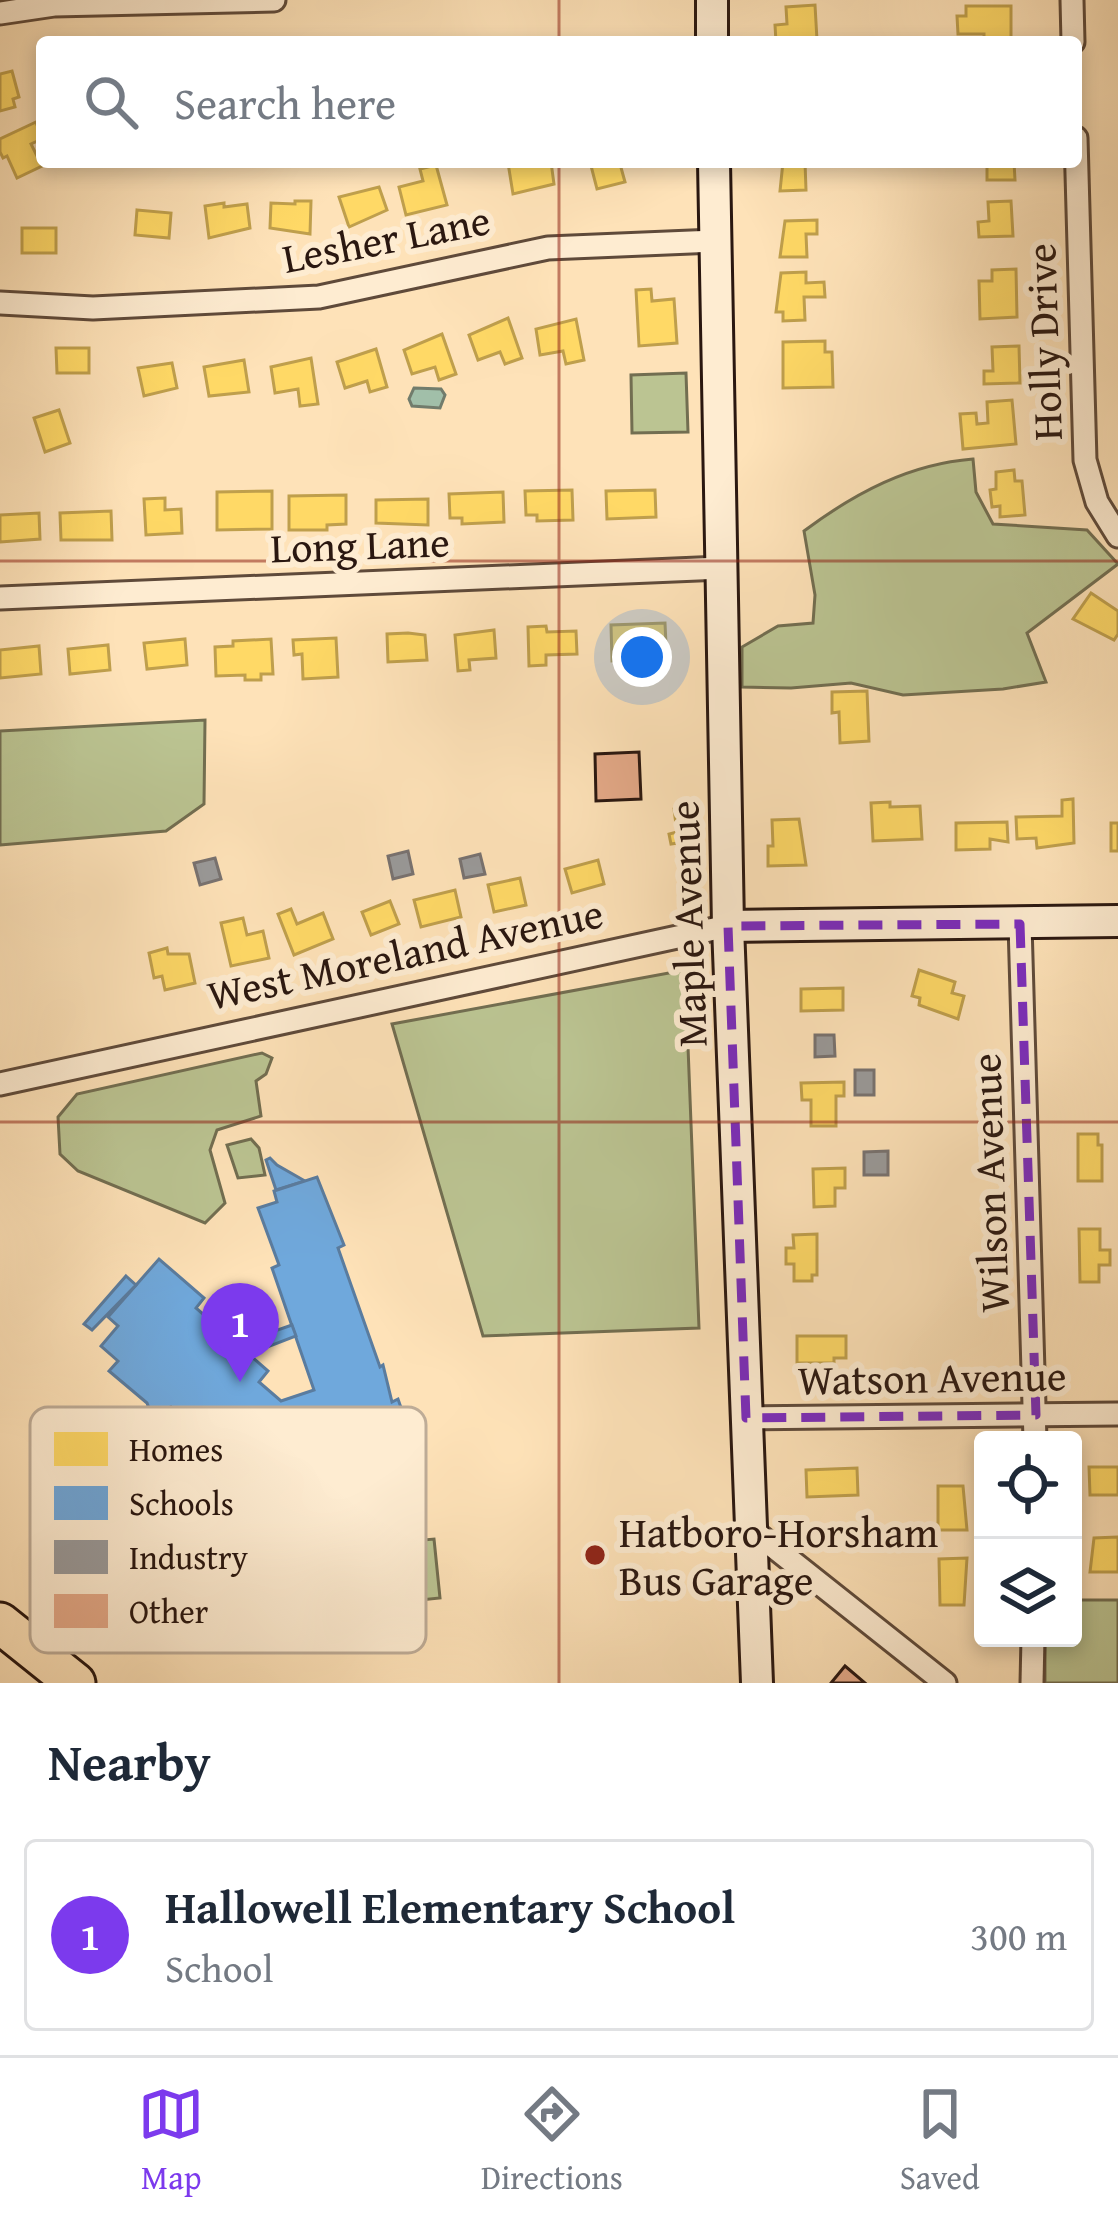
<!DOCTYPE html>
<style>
:root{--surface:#fff;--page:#f6f6f7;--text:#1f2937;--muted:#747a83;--line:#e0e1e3;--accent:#7c3aed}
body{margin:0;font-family:"Gentium Book Plus",serif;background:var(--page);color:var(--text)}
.controls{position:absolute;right:36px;bottom:36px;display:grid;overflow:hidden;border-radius:12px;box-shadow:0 6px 18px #0003}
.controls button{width:108px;height:108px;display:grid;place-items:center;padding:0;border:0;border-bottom:3px solid var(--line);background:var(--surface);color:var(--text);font:60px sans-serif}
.you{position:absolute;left:642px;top:657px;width:42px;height:42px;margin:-30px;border:9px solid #fff;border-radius:50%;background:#1a73e8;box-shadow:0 0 0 18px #1a73e833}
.badge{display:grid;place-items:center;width:78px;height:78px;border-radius:50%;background:var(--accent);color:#fff;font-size:39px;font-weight:700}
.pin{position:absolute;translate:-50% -99px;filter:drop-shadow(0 3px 6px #0008)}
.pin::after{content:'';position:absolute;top:63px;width:42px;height:36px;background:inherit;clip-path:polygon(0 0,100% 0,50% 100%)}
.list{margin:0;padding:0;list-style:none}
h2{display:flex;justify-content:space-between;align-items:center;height:156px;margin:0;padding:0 48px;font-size:51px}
h2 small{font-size:39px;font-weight:400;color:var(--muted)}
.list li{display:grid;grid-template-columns:78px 1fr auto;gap:36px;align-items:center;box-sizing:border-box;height:192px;margin:0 24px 24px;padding:0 24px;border:3px solid var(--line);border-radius:12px}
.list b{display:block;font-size:45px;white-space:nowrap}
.list p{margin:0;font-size:39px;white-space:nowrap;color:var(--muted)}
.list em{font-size:39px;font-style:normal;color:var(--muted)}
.icon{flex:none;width:66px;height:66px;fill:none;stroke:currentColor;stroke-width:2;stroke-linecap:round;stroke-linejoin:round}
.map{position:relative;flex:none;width:1118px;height:1683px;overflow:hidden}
.search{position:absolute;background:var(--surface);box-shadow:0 6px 18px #0003;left:36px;right:36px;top:36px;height:132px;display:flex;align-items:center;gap:30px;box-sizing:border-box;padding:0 42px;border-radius:12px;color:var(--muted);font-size:45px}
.sheet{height:372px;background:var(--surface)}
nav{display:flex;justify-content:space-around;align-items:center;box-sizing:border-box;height:168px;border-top:3px solid var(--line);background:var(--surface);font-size:33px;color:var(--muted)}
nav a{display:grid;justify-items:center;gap:6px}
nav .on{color:var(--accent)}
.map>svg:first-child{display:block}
</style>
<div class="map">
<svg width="1118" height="1683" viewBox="0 0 1118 1683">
<rect width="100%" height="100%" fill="#fee2b8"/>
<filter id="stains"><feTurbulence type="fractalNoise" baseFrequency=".00167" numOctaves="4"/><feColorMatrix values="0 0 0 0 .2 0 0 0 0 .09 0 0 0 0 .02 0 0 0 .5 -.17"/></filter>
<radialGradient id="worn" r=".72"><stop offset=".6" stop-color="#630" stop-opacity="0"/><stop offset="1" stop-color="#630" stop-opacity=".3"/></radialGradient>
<g fill="#bbc492" stroke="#726e51" stroke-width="3">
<polygon points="686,373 688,432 632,433 631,375"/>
<path d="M973 459 976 492 993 524 1087 530 1118 564 1027 633 1046 682 1003 689 903 695 851 683 791 688 742 687V647L778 626 813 623 815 595 804 531C855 493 909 464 973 459Z"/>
<polygon points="205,720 204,804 166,831 0,845 0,731"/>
<polygon points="685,970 699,1328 483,1336 392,1024"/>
<polygon points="262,1053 272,1058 266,1074 256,1081 261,1116 217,1130 210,1150 225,1203 205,1223 78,1171 60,1154 58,1117 77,1094"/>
<polygon points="251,1139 259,1148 265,1175 238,1178 227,1145"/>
<polygon points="434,1539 440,1598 371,1605 365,1545"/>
<polygon points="1073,1600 1118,1600 1118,1683 1045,1683 1045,1638 1073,1638"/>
</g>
<polygon fill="#a1bfa9" stroke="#717c6c" stroke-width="3" points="414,388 441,389 445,395 440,408 412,406 409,399"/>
<g fill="#ffd966" stroke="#bf9f4c" stroke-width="3">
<polygon points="815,5 817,40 776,42 775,25 787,24 786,7"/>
<polygon points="966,6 1011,6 1011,42 984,42 984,34 958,34 957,16 966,16"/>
<polygon points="12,71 19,97 13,99 15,107 0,111 0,74"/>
<polygon points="36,122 42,139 31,144 42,166 17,178 7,156 3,158 0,152 0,139"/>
<polygon points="551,162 554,184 513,194 508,163"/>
<polygon points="590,162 626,162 620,164 625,182 597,189"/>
<polygon points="783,162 805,162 806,190 780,191"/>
<polygon points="987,162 1014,162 1015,180 987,180"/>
<polygon points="436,165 447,205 406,215 399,187 423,181 420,169"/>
<polygon points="379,187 387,210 349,227 339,197"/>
<polygon points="295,201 311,201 310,234 270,228 271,203 295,204"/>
<polygon points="1011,201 1013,236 979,237 978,222 989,221 988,202"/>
<polygon points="224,203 224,207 247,204 250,228 209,238 205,206"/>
<polygon points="137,210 171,213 169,238 135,235"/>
<polygon points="817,220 817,234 806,234 807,257 780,257 785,221"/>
<rect x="22" y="228" width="34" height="25"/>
<polygon points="1016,269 1017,317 980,319 979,281 992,281 992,270"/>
<polygon points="806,272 806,283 824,282 825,297 804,297 805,320 783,321 783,312 776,312 781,273"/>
<polygon points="651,289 652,301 674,299 677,343 639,346 636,290"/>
<polygon points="508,318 522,358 505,364 500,352 478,360 469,335"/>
<polygon points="576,319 584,360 566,364 563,351 540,355 536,329"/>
<polygon points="442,334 456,374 439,380 435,367 412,374 404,350"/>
<polygon points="825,341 825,352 832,352 833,387 783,388 783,342"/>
<polygon points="1019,346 1020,383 984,384 984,371 993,371 992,347"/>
<polygon points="56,348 89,348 89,373 57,373"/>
<polygon points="376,349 387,387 370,392 367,381 345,388 337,362"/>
<polygon points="311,358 318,404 300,406 298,389 275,393 271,367"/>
<polygon points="244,360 249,392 209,396 204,367"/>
<polygon points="172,363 177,388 144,396 138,368"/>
<polygon points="1012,400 1016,444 963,449 960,414 976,413 977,424 988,423 987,402"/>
<polygon points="59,410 70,443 45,452 34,418"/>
<polygon points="1014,470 1015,481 1022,481 1025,515 1000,517 1000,506 992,507 990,490 996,489 996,472"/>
<polygon points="572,490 573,520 537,521 537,515 526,515 525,491"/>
<polygon points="655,490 656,517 607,519 606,491"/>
<polygon points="272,491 272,529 217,530 217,492"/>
<polygon points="503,492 504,522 462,524 462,518 450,518 449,494"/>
<polygon points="346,495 346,524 327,525 327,530 289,530 289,496"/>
<polygon points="165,498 165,510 181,509 182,533 146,535 144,499"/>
<polygon points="428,499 428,525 376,523 376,500"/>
<polygon points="111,511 112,540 61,540 60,513"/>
<polygon points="39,513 40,539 0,542 0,515"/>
<polygon points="1091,593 1118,611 1118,634 1114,640 1073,619"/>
<polygon points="665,623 667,666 635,667 635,660 612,661 611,625"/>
<polygon points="546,626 547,632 576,631 577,654 546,655 546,665 529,666 528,627"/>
<polygon points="494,630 496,658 469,660 470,670 458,671 455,635"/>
<polygon points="408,633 425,635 427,660 388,662 387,634"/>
<polygon points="336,638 338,677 303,679 302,654 294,655 293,640"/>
<polygon points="185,639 187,665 147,669 144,643"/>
<polygon points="271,639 273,674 261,674 261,680 245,680 245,675 216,676 215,647 233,646 233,641"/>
<polygon points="108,645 110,670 70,674 68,649"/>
<polygon points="39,646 41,674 0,678 0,650"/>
<polygon points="867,691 869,741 840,743 839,712 832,713 832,692"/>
<polygon points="1073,799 1074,843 1037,848 1036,838 1017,839 1016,817 1062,816 1062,800"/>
<polygon points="890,802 890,807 920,806 922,839 873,841 871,803"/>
<polygon points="692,807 697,846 678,849 678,843 671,844 669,834 677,832 674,809"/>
<polygon points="799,819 806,865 768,866 768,846 773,846 772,820"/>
<polygon points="1007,822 1008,842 990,839 990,849 956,850 956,823"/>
<rect x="1111" y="823" width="7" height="28"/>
<polygon points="598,860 604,884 572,893 565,869"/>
<polygon points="520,878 526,905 494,912 488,885"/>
<polygon points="455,890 461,917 421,927 414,900"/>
<polygon points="390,901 399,924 371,935 362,912"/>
<polygon points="291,909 297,924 323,913 333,939 294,955 278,914"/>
<polygon points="243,918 247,935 263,931 269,958 231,966 221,923"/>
<polygon points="167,948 168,954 189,954 195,983 165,990 162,976 154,978 149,953"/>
<polygon points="919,970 955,982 952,993 964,996 958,1019 919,1005 920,998 912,996"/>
<polygon points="843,988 843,1010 801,1011 801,989"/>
<polygon points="844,1082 844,1096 836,1096 836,1126 811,1126 811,1100 802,1100 801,1083"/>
<polygon points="1078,1134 1098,1134 1098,1145 1102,1145 1102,1181 1078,1181"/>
<polygon points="845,1168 845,1188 835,1188 835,1206 814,1207 813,1169"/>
<polygon points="1079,1229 1100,1229 1100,1250 1110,1250 1110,1265 1099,1265 1099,1282 1080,1282"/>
<polygon points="817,1234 817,1275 812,1275 812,1281 794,1281 794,1264 786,1264 786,1248 794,1248 793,1235"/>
<polygon points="797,1336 846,1336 846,1358 834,1358 834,1363 797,1363"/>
<polygon points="1089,1467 1118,1467 1118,1495 1090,1495"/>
<polygon points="857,1468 858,1495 807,1497 806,1470"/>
<polygon points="938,1486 963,1486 967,1530 938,1530"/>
<polygon points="1118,1537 1118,1572 1090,1572 1094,1538"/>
<polygon points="967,1558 964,1605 940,1605 939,1559"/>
</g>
<g fill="#6fa8dc" stroke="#5a7c9f" stroke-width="3">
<polygon points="270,1158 277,1165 305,1181 276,1190 266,1160"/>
<polygon points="317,1177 344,1245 338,1248 380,1367 383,1365 392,1402 398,1399 419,1459 412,1462 415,1471 373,1485 370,1477 354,1483 333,1426 312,1432 302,1445 336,1477 321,1494 337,1507 329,1515 338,1523 287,1582 217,1522 233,1503 231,1500 238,1485 229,1462 232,1460 171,1407 151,1414 147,1403 109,1371 118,1361 101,1346 118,1326 108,1317 159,1259 204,1298 196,1308 268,1371 259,1382 281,1401 314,1390 272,1268 279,1265 258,1208 277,1202 274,1191"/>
<polygon points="126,1276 136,1285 92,1330 84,1324"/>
<polygon points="292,1325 296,1336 249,1354 241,1347 246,1341"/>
</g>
<g fill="#999" stroke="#787270" stroke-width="3">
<polygon points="408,851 413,874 393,879 388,856"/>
<polygon points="480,854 485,874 464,878 460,859"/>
<polygon points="215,858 221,879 200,885 194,863"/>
<polygon points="815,1035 834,1035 835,1056 815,1057"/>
<rect x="855" y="1070" width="19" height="25"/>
<polygon points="888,1151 888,1175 864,1175 864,1152"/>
</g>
<g fill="#e4a988" stroke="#2a1710" stroke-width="3">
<polygon points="639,752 641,799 596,801 595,754"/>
<polygon points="845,1666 865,1683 831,1683"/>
</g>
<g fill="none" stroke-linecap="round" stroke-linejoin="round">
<g stroke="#5f4a3a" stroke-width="27">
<g id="street">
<polyline points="1072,0 1073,42"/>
<polyline points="0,13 54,5 274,0"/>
<polyline points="1076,138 1085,460 1097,502 1118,536"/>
<polyline points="0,303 93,308 319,297 548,248 715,241"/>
<polyline points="0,598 722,568"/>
<polyline points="1020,924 1035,1440"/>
<polyline points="0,1084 728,926"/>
<polyline points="746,1418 1118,1414"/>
<polyline points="751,1529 945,1683"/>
<polyline points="1032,1683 1033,1638"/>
</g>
</g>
<g stroke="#2a1710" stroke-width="36">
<g id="secondary">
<polyline points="712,0 712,42"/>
<polyline points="714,162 728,926 757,1683"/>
<polyline points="728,926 1118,921"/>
</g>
</g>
<g stroke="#2a1710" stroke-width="45">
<polyline id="highway" points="0,1623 75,1683"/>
</g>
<use href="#street" stroke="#feecd1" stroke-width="21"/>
<use href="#secondary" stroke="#feecd1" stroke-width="30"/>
<use href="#highway" stroke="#fee2b8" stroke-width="39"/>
</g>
<path fill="none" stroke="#7b2cbf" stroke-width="9" stroke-dasharray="24 15" stroke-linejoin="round" d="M1020 924 1036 1415 746 1418 728 926Z"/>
<path fill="none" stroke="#8f2418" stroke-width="3" stroke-opacity="0.55" d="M559 0V42M559 162V1683M0 561H1118M0 1122H1118"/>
<circle fill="#8f2418" stroke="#feecd1" stroke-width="4.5" cx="595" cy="1555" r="12"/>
<g text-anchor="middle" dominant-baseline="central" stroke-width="12" stroke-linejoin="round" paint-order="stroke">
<g font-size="42" fill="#2a1710" stroke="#feecd1">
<text transform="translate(386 238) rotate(-11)">Lesher Lane</text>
<text transform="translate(1043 342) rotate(-92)">Holly Drive</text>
<text transform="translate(360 544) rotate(-2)">Long Lane</text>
<text transform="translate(687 924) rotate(-92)">Maple Avenue</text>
<text transform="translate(405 953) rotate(-12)">West Moreland Avenue</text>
<text transform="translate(989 1183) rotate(-92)">Wilson Avenue</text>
<text transform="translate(932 1377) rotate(-1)">Watson Avenue</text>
</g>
<g font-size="42" fill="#2a1710" stroke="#feecd1" text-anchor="start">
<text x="619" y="1531">Hatboro-Horsham<tspan x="619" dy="48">Bus Garage</tspan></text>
</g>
</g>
<rect x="30" y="1407" width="396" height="246" rx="18" fill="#feecd1" stroke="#beac97" stroke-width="3"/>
<rect x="54" y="1432" width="54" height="34" fill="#ffd966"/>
<rect x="54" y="1486" width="54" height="34" fill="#6fa8dc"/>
<rect x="54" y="1540" width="54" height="34" fill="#999"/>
<rect x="54" y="1594" width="54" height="34" fill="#e4a988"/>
<g font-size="33" fill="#2a1710">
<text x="129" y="1461">Homes</text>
<text x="129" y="1515">Schools</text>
<text x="129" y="1569">Industry</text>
<text x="129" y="1623">Other</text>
</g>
<rect width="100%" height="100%" filter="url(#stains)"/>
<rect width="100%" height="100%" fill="url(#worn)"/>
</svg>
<div class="controls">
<button><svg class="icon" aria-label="locate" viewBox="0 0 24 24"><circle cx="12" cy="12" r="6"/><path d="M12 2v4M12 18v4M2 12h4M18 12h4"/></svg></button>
<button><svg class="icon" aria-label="layers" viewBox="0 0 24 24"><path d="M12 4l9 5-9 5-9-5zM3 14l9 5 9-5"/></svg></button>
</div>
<div class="you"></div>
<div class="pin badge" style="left:240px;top:1382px">1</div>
<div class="search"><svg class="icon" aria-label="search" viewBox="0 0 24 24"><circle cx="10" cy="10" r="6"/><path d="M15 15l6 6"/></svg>Search here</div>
</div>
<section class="sheet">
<h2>Nearby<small></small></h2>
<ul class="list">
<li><span class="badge">1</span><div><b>Hallowell Elementary School</b><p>School</p></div><em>300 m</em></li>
</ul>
</section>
<nav>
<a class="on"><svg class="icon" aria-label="map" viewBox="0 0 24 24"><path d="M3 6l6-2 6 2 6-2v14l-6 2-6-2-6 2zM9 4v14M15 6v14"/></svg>Map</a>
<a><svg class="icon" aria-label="directions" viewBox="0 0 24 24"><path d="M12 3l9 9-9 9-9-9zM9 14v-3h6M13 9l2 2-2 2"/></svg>Directions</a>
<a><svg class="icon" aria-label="saved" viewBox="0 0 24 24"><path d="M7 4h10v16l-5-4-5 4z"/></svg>Saved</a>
</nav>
